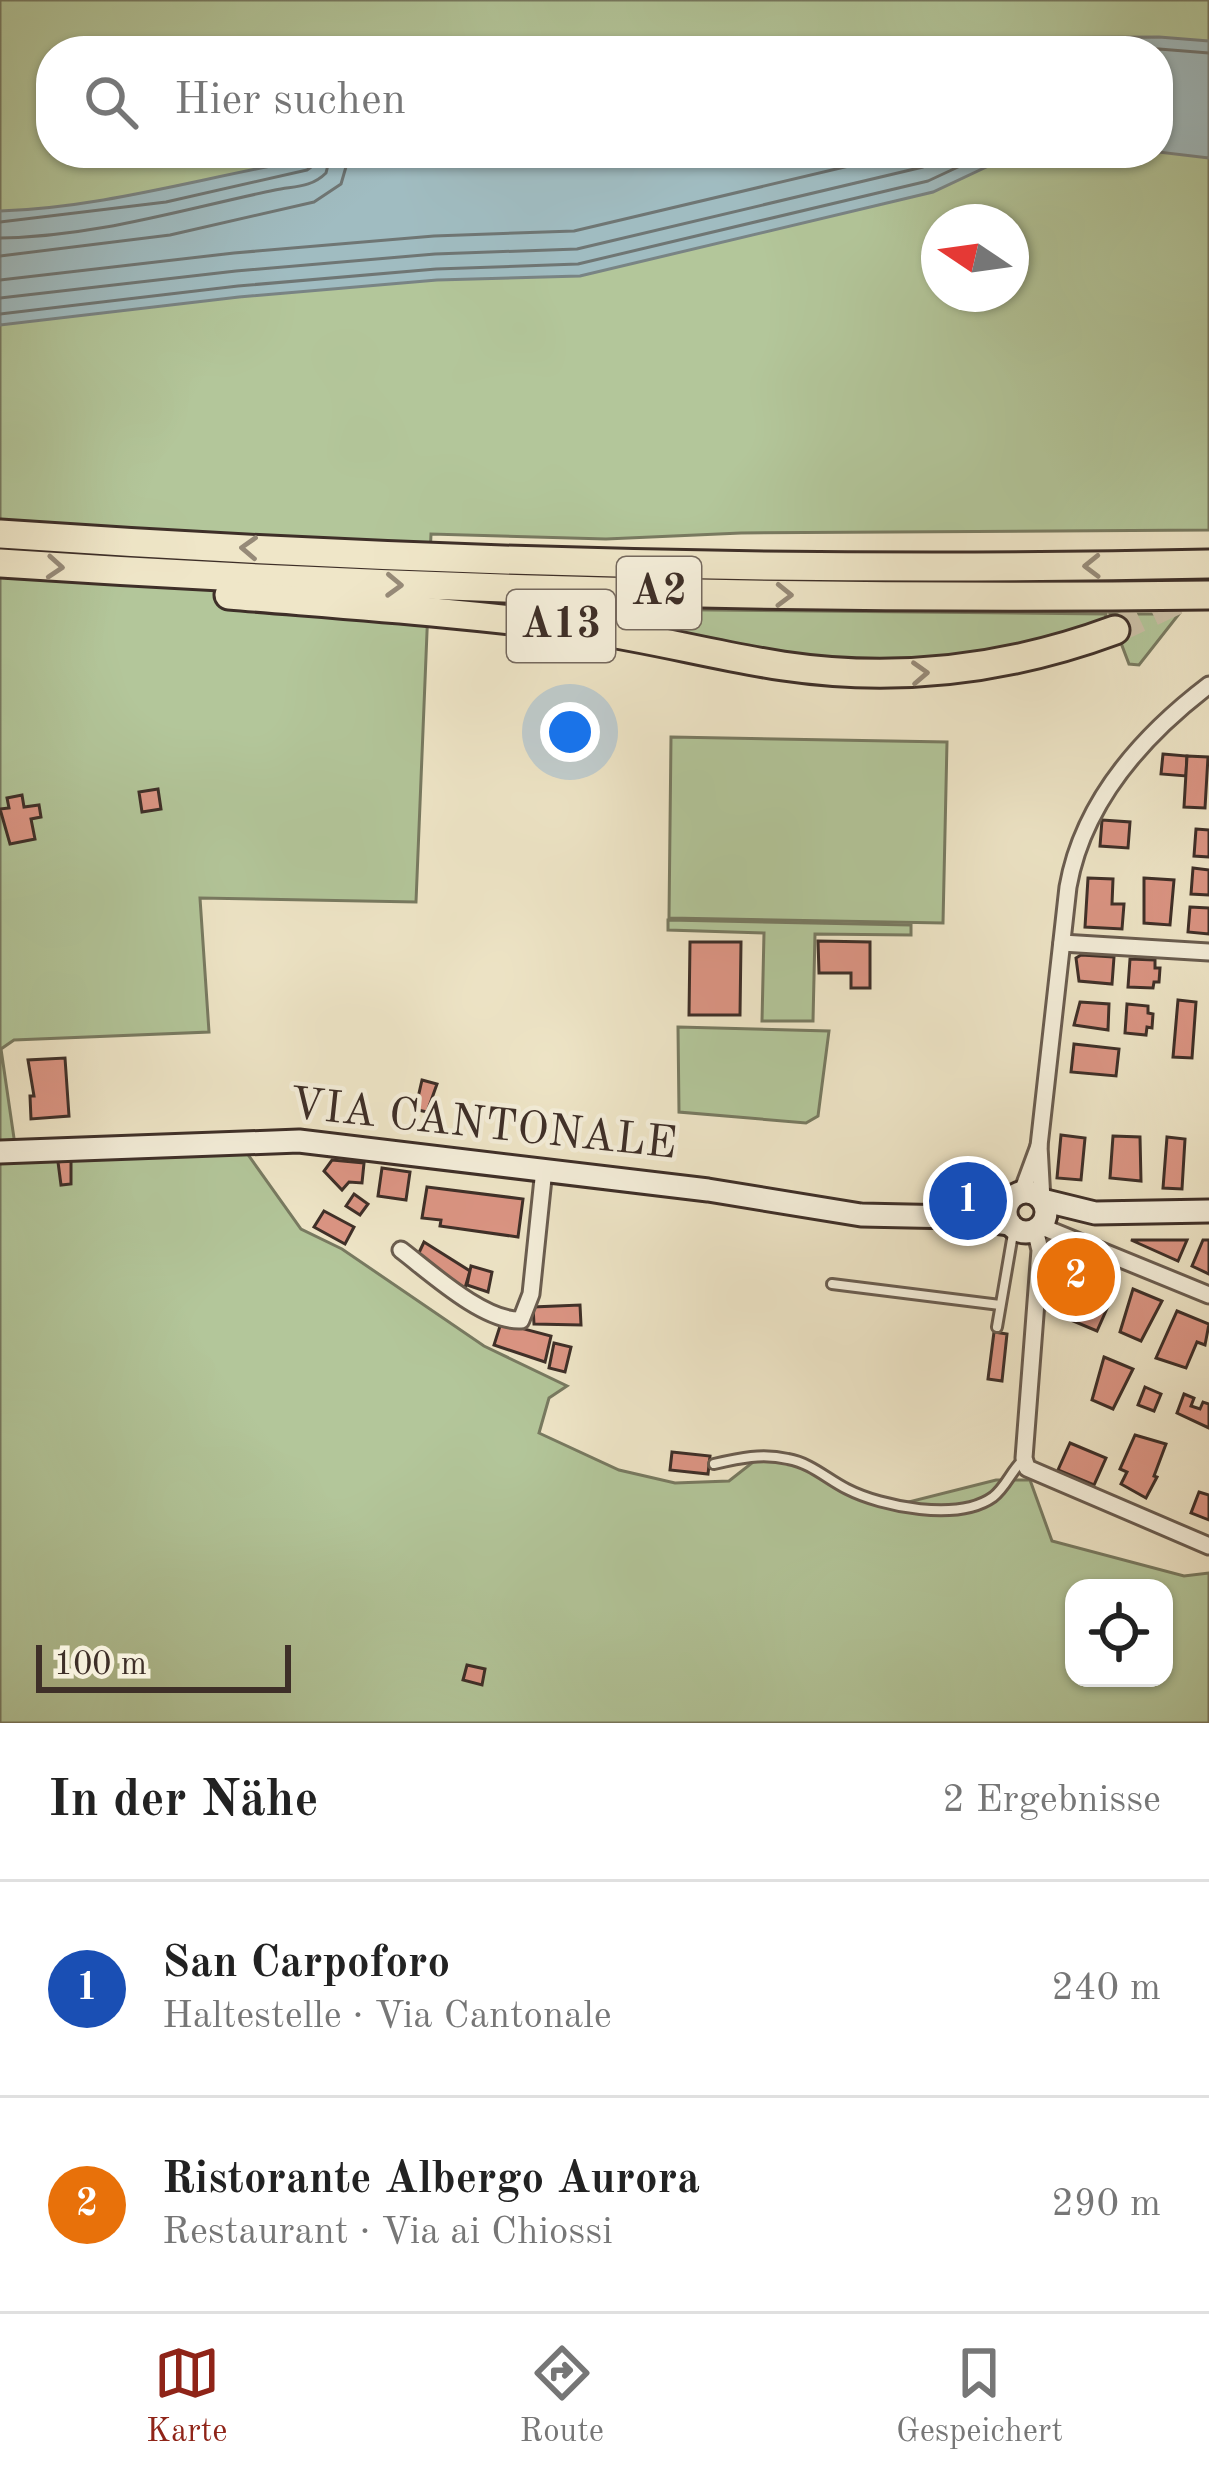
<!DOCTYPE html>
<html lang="de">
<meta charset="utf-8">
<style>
:root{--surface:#fff;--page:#f2f2f2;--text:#222;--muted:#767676;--line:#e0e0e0;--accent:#8f2418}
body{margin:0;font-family:"Old Standard TT",serif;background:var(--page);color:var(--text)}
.controls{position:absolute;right:36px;bottom:36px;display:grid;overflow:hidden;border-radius:24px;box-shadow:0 3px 9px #0004}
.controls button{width:108px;height:108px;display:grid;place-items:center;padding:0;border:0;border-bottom:3px solid var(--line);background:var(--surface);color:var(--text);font:60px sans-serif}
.compass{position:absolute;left:921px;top:204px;width:108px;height:108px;border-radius:50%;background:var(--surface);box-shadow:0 3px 9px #0004;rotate:283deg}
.scale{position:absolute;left:36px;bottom:30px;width:255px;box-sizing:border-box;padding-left:12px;border:6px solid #3e2f28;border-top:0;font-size:33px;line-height:42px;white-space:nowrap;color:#3e2f28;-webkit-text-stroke:9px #f5efdb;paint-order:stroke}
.you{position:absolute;left:570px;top:732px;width:42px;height:42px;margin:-30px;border:9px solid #fff;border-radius:50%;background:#1a73e8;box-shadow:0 0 0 18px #1a73e833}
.badge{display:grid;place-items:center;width:78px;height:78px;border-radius:50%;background:var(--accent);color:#fff;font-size:39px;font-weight:700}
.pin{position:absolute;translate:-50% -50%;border:6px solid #fff;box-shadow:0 3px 12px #0006}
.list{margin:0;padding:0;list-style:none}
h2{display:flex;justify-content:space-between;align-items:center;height:156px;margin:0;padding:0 48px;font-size:51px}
h2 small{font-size:39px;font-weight:400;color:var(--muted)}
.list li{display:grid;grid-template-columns:78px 1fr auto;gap:36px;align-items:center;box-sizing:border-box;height:216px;padding:0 48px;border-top:3px solid var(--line)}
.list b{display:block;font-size:45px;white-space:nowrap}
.list p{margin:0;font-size:39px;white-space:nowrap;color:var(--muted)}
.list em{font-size:39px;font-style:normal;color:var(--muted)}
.icon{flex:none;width:66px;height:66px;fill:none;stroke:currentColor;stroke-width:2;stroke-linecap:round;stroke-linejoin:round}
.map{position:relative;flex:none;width:1209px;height:1723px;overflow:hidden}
.search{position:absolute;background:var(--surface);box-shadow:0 3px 9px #0004;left:36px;right:36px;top:36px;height:132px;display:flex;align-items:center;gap:30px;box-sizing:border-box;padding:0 42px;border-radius:48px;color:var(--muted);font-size:45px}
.sheet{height:588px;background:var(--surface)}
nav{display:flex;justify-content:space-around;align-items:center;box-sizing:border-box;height:168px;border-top:3px solid var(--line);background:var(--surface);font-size:33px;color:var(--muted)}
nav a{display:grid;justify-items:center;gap:6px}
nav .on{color:var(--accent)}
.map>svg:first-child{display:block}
</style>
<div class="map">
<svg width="1209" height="1723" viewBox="0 0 1209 1723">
<rect width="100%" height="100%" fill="#efe6c8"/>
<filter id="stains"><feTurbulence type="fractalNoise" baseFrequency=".00167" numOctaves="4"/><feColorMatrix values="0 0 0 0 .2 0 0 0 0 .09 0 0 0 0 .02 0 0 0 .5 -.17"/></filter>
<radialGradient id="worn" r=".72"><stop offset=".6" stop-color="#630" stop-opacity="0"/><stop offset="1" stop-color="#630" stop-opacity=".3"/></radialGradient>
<g fill="#b3c69a" stroke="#787a61" stroke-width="3" fill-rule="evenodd">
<path d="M0 0H1209V530L741 533 606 539 431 534 416 902 200 898 209 1032 14 1040 1 1049 16 1152 239 1142 301 1229 342 1249 484 1346 567 1386 549 1398 539 1433 619 1470 675 1483 729 1481 762 1455 806 1462 841 1490 889 1507 996 1480H1030L1052 1541 1184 1576 1209 1573V1723H0ZM51 51H1158V153H51ZM939 222H1011V294H939ZM1074 1588H1164V1678H1074Z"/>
<polygon points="610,609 1106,614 1105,619 1037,649 845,667 539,610"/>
<polygon points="1110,614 1179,614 1139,665 1129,664"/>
<polygon points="671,737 947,742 943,923 669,918"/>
<polygon points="668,920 911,925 911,935 815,934 813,1021 762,1021 764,933 668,930"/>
<polygon points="678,1027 829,1031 818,1116 806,1123 679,1112"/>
</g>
<g fill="#a0bcc1" stroke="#798484" stroke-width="3">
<polygon points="1159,37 1209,41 1209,158 1158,152 1158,51 779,51 950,38"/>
<path d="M352 153H1016L933 192 580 276 437 280 239 297 0 325V211C120 207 234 167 352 153Z"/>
</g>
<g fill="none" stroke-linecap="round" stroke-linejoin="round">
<g stroke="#6f7674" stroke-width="3">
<polyline points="928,51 1159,49 1209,53"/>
<polyline points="0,222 166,202 307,170 315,164 316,153"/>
<path d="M0 238C94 237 184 209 275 190 294 186 311 188 326 173L331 153"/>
<polyline points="0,256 170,235 314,202 341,184 350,153"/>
<polyline points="0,280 234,253 434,236 574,231 904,153"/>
<polyline points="0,298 236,271 435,254 577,249 923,167 952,153"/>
<polyline points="0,314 238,286 436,269 578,264 928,181 988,153"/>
</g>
</g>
<g fill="#dc9584" stroke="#3e2f28" stroke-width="3">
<polygon points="1163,754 1187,756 1186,776 1161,774"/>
<polygon points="1187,756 1208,757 1205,808 1184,807"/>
<polygon points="158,789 161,809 142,812 139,792"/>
<polygon points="22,795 24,807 39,805 41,817 31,819 35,839 10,844 0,809 9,808 7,798"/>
<polygon points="1102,820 1130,822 1128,848 1100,846"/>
<polygon points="1196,829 1209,830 1209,857 1194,856"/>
<polygon points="1193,868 1209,870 1209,895 1191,894"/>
<polygon points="1088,878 1113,879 1112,904 1124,904 1122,929 1085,927"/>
<polygon points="1144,878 1174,880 1170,925 1144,923"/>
<polygon points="1190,907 1209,908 1209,934 1188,932"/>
<polygon points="818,941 870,942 870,988 851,988 851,973 819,973"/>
<polygon points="690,942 741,942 740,1015 689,1015"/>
<polygon points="1081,955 1114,957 1112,984 1079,981 1076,958"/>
<polygon points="1130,959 1155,960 1155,968 1160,968 1159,982 1154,982 1153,988 1128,987"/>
<polygon points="1178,1000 1196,1002 1192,1058 1173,1057"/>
<polygon points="1080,1002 1109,1004 1108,1030 1074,1025"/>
<polygon points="1127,1004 1148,1006 1148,1013 1153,1014 1152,1028 1147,1027 1146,1035 1125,1033"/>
<polygon points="1074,1044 1119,1049 1116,1076 1071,1072"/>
<polygon points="65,1058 69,1116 31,1119 30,1096 34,1096 28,1060"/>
<polygon points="422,1080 437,1084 427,1112 418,1110 417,1102"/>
<polygon points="1061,1135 1085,1138 1081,1180 1057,1178"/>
<polygon points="1113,1136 1140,1137 1141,1181 1110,1178"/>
<polygon points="1167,1137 1185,1139 1182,1189 1163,1188"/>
<polygon points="71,1160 71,1184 61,1185 58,1162"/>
<polygon points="332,1160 364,1163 362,1183 349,1182 342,1190 324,1171"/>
<polygon points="382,1168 410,1172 406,1200 378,1196"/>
<polygon points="427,1187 523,1199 518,1237 440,1226 441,1220 422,1218"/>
<polygon points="354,1194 368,1204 360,1215 346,1206"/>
<polygon points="324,1211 354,1227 345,1244 314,1227"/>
<polygon points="1131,1240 1187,1240 1178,1261"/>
<polygon points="1203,1240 1209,1240 1209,1274 1192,1266"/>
<polygon points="424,1242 470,1271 465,1288 416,1259"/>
<polygon points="471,1266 492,1272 488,1292 467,1285"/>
<polygon points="1065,1268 1113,1295 1097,1331 1073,1321 1076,1314 1048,1299"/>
<polygon points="1133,1289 1162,1301 1141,1341 1120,1332"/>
<polygon points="580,1305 581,1325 534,1324 533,1307"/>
<polygon points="1177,1311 1209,1324 1205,1345 1197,1342 1186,1368 1156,1358"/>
<polygon points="501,1323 551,1336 545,1362 494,1345"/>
<polygon points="994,1332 1007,1334 1002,1381 988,1379"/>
<polygon points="554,1343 571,1347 565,1372 549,1368"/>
<polygon points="1104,1357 1133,1369 1113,1409 1092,1400"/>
<polygon points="1145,1387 1161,1394 1154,1411 1138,1405"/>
<polygon points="1184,1394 1194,1398 1191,1406 1200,1409 1203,1402 1209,1404 1209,1428 1177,1413"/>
<polygon points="1135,1435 1166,1444 1154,1476 1157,1477 1146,1498 1121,1484 1127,1472 1120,1469"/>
<polygon points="1070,1443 1106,1458 1094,1485 1058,1470"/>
<polygon points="672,1452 710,1456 708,1474 670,1470"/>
<polygon points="1199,1492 1209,1495 1209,1520 1191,1513"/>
<polygon points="467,1665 485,1669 482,1685 463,1680"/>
</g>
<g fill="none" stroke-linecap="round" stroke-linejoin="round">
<polyline stroke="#ccc1a8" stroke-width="27" stroke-dasharray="27 14" stroke-linecap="butt" points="1115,630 1198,591"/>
<g stroke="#6a5d50" stroke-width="14">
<g id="service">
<polyline points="832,1284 1000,1305"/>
<polyline points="997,1327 1014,1228"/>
<path d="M714 1464C740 1458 762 1453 788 1459 811 1463 827 1479 847 1489 882 1507 958 1522 993 1497 1006 1487 1011 1471 1023 1460"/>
</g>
</g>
<g stroke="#6a5d50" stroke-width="21">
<g id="minor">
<polyline points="1062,943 1209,952"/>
<polyline points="1022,1192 1039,1146"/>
<path d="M1042 1200 1039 1146 1068 887C1083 802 1142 736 1209 685"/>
<polyline points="1040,1226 1209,1295"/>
<polyline points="1035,1229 1040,1250 1024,1458 1027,1468 1209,1546"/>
<path d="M401 1250C430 1272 484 1322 521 1320L531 1294 544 1169"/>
</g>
</g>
<g stroke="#3e2f28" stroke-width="27">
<g id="secondary">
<polyline points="0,1152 299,1141 708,1190 861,1215 956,1217 1010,1224"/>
<circle cx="1026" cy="1212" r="20"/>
<polyline points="1042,1200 1095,1213 1209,1211"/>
</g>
</g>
<g stroke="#3e2f28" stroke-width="33">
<g id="motorway">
<path d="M0 534C402 562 806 573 1209 564"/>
<path d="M0 563C403 590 806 600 1209 595"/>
<path d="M229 595C348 605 467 613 585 629 651 638 716 656 783 666 897 683 1007 670 1115 630"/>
</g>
</g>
<use href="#service" stroke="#f5efdb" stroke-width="8"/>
<use href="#minor" stroke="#f5efdb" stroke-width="15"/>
<use href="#secondary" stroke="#f5efdb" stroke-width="21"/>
<use href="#motorway" stroke="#efe6c8" stroke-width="27"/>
</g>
<defs><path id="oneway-chevron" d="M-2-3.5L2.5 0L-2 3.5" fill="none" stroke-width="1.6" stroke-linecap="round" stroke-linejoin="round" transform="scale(3)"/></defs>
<g stroke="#968a78">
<use href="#oneway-chevron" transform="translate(249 548) rotate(-177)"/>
<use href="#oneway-chevron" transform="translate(1092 566) rotate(179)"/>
<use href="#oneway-chevron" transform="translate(55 567) rotate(4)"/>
<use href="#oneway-chevron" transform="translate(394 585) rotate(2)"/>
<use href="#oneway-chevron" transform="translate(784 595) rotate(1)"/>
<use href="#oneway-chevron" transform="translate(920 673) rotate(-3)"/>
</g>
<g text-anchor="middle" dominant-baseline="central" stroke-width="9" stroke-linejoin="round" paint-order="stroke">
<g fill="#f5efdb" stroke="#75695e" stroke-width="3">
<rect x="617" y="557" width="84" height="72" rx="9"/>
<rect x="507" y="590" width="108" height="72" rx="9"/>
</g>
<g font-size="42" font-weight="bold" fill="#3e2f28">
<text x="659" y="593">A2</text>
<text x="561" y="626">A13</text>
</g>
<g font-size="45" fill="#3e2f28" stroke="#f5efdb">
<text transform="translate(483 1126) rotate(6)">VIA CANTONALE</text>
</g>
</g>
<rect width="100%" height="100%" filter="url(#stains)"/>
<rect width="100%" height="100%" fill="url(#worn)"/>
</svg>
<div class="controls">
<button><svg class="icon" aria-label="locate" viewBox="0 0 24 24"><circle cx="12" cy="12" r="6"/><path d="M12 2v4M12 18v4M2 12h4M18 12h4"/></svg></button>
</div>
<svg class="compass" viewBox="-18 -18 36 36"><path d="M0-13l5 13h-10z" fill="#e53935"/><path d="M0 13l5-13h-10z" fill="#767676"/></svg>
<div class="scale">100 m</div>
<div class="you"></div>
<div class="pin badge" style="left:968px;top:1201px;background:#1a4fb4">1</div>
<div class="pin badge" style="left:1076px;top:1277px;background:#e8710a">2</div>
<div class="search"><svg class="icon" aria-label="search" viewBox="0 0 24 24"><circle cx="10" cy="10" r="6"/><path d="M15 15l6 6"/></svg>Hier suchen</div>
</div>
<section class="sheet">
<h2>In der Nähe<small>2 Ergebnisse</small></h2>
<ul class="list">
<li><span class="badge" style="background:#1a4fb4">1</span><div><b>San Carpoforo</b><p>Haltestelle · Via Cantonale</p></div><em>240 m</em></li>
<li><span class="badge" style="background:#e8710a">2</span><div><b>Ristorante Albergo Aurora</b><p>Restaurant · Via ai Chiossi</p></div><em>290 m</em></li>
</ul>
</section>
<nav>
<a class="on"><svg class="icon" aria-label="map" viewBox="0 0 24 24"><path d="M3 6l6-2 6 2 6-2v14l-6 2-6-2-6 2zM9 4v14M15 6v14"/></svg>Karte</a>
<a><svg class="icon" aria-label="directions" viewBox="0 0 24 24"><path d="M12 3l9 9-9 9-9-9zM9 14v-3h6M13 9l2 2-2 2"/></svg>Route</a>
<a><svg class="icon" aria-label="saved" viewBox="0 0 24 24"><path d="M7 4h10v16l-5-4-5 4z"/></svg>Gespeichert</a>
</nav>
